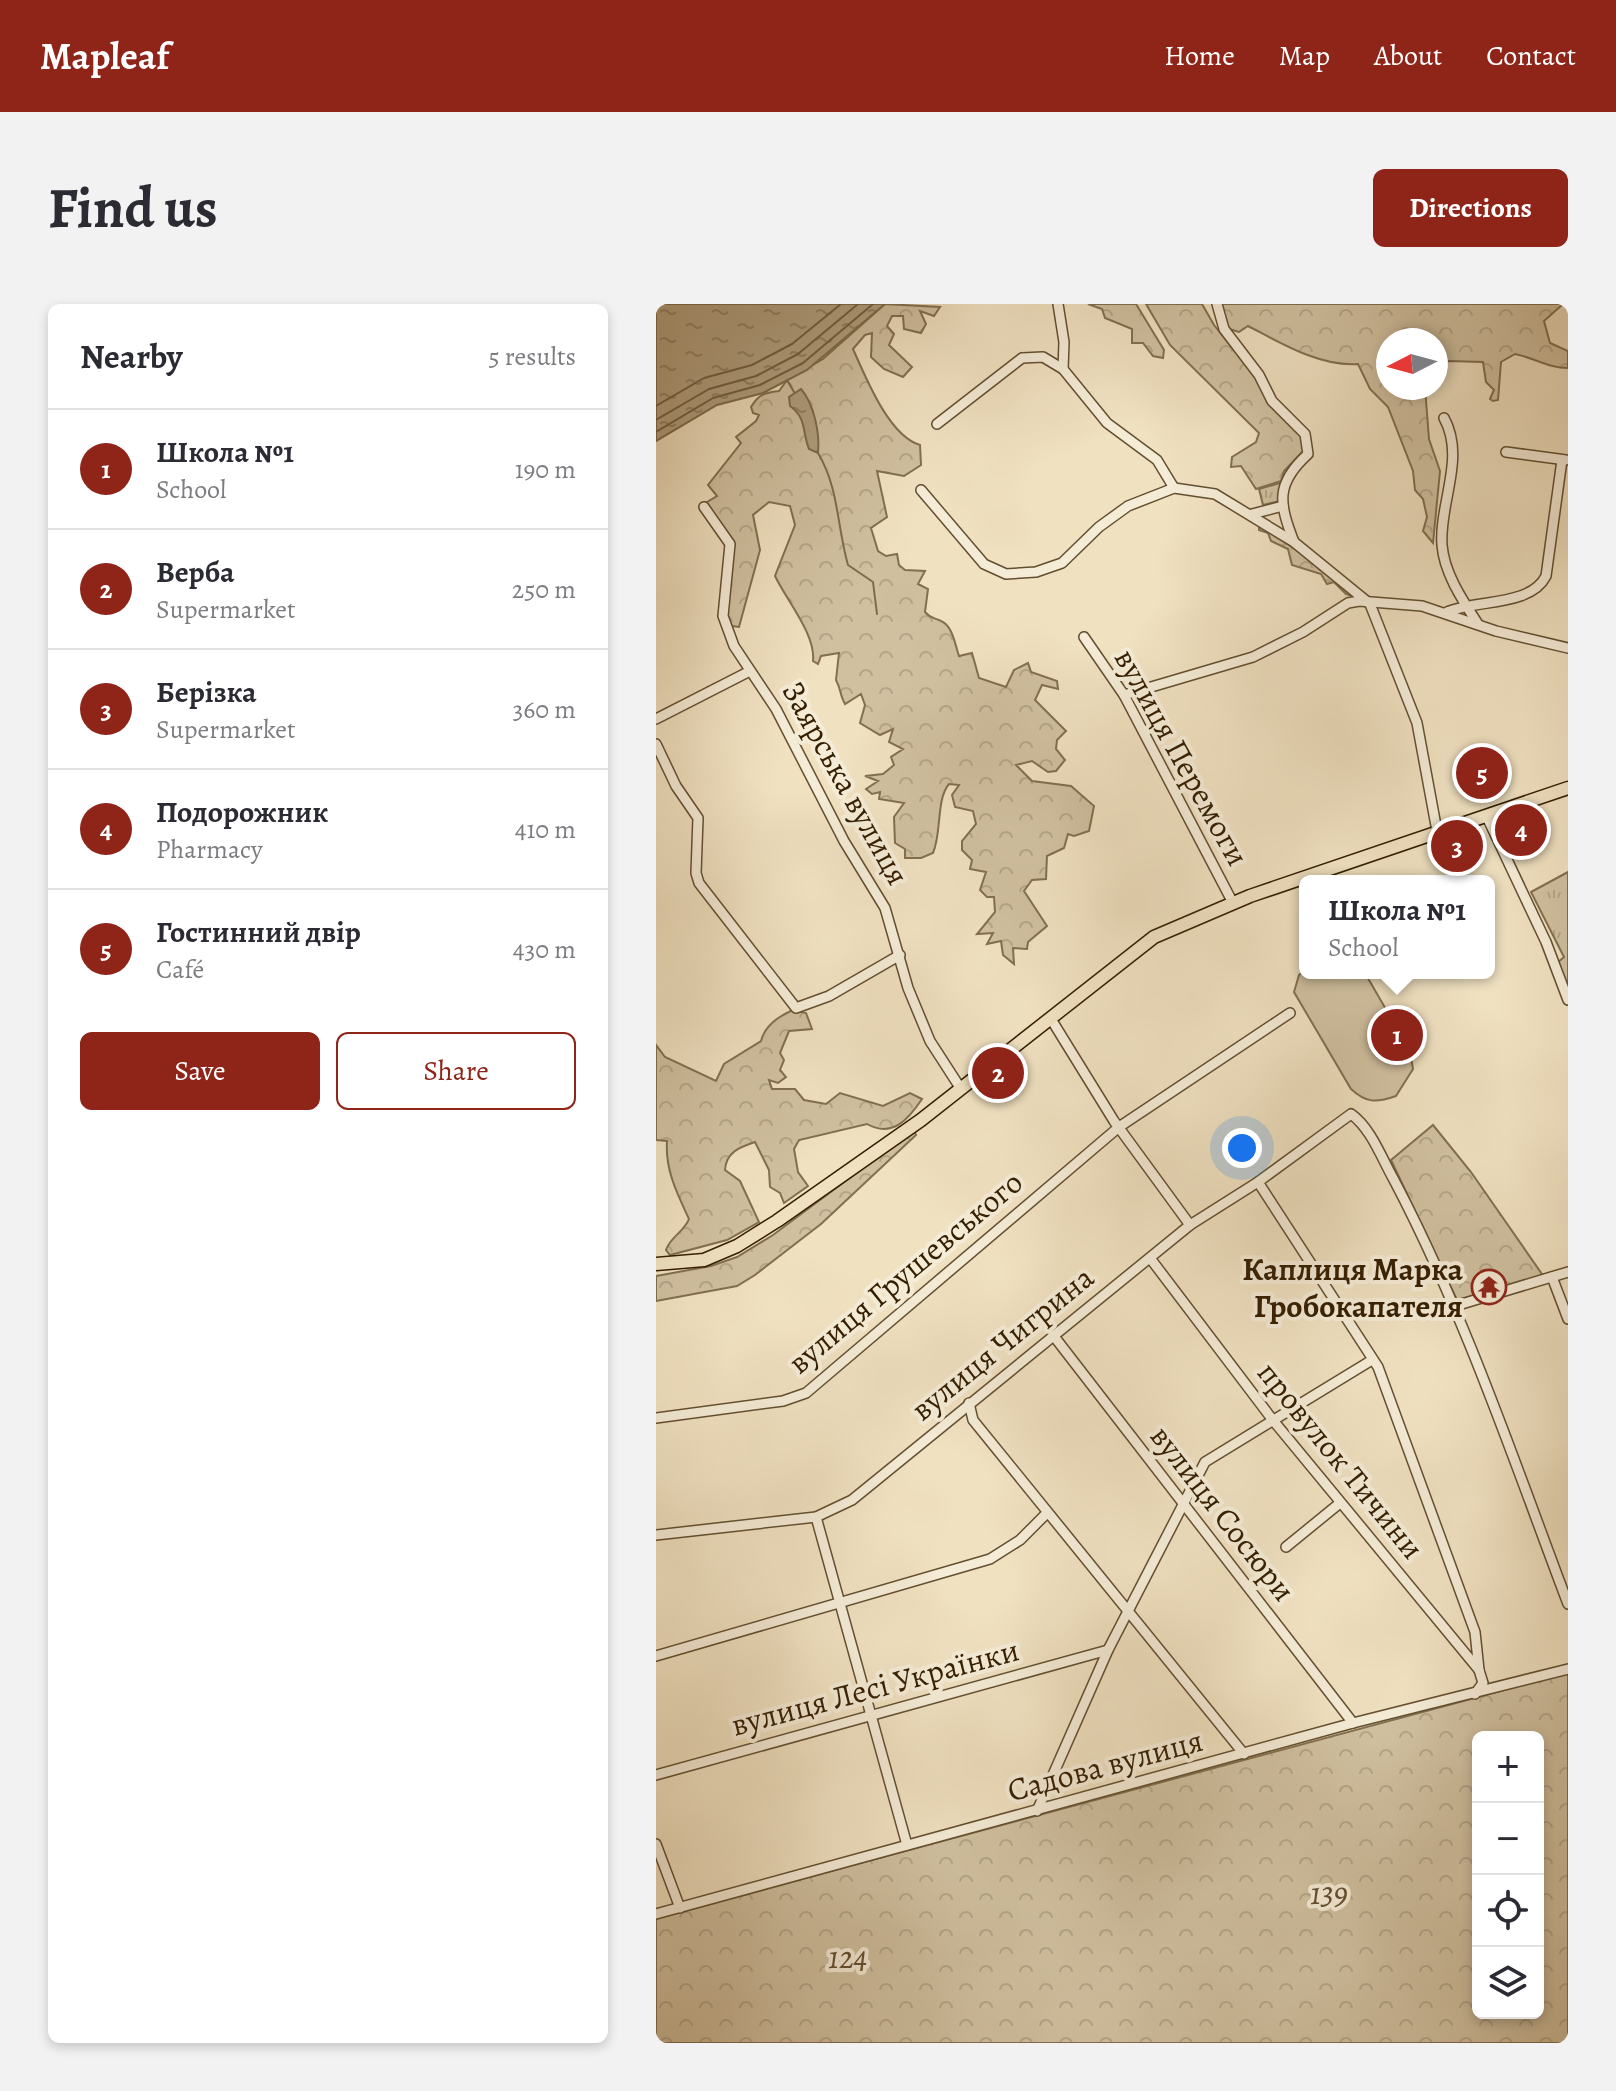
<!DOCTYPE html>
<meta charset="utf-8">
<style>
:root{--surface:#fff;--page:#f2f2f3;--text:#2b2b33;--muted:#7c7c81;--line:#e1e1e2;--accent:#8f2418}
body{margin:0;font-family:Alegreya,serif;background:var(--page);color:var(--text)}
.controls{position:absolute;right:24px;bottom:24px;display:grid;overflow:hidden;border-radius:12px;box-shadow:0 4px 12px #0003}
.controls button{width:72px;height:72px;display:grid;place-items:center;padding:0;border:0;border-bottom:2px solid var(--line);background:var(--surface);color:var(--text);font:40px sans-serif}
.compass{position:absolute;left:720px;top:24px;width:72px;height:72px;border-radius:50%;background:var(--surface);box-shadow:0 4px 12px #0003;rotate:264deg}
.you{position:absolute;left:586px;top:844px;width:28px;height:28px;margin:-20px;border:6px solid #fff;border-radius:50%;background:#1a73e8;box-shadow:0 0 0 12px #1a73e833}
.badge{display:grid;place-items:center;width:52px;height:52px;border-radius:50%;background:var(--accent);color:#fff;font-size:26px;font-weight:700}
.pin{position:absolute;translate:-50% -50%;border:4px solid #fff;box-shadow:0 2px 8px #0006}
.popup{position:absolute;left:643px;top:571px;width:196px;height:104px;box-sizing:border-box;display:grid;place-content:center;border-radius:12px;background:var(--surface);filter:drop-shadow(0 2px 6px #0005);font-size:26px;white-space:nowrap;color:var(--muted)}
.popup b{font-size:30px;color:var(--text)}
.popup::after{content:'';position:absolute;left:50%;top:100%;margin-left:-16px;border:16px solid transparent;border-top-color:var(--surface)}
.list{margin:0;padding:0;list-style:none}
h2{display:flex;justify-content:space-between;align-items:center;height:104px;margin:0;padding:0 32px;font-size:34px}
h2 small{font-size:26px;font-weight:400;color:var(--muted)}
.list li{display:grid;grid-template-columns:52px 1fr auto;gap:24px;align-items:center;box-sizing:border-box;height:120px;padding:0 32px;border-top:2px solid var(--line)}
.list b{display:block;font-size:30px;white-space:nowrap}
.list p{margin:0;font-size:26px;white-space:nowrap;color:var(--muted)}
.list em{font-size:26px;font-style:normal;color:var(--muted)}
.actions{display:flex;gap:16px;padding:24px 32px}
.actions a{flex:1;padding:18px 0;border:2px solid var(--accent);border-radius:12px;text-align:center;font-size:28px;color:var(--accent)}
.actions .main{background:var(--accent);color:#fff}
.icon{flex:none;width:44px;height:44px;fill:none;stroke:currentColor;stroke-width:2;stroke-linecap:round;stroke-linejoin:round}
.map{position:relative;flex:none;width:912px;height:1739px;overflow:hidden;border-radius:12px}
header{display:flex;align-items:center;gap:48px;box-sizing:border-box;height:112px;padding:0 40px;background:var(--accent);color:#fff}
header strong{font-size:38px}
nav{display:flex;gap:44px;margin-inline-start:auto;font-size:28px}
.intro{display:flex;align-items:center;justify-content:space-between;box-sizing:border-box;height:192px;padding:0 48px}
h1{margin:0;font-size:56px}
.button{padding:20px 36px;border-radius:12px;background:var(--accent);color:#fff;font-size:28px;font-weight:700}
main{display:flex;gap:48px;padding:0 48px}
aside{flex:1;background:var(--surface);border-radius:12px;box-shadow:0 4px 12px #0003}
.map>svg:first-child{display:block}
</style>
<header>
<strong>Mapleaf</strong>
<nav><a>Home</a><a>Map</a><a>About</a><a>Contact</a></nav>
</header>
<div class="intro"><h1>Find us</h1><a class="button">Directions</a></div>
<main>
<aside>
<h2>Nearby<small>5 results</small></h2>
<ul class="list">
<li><span class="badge">1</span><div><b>Школа №1</b><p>School</p></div><em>190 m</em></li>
<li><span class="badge">2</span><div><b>Верба</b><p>Supermarket</p></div><em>250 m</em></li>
<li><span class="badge">3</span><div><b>Берізка</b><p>Supermarket</p></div><em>360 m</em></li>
<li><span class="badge">4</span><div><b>Подорожник</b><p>Pharmacy</p></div><em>410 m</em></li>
<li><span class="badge">5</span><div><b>Гостинний двір</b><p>Café</p></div><em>430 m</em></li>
</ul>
<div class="actions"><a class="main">Save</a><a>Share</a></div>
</aside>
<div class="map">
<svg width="912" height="1739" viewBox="0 0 912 1739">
<defs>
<pattern id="forest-crowns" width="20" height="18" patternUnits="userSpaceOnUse" patternTransform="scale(2)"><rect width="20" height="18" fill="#d0c0a0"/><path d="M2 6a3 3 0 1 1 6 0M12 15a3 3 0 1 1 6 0" fill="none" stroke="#b3a588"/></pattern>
<pattern id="park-tufts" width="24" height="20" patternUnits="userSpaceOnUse" patternTransform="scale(2)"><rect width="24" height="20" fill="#d0c0a0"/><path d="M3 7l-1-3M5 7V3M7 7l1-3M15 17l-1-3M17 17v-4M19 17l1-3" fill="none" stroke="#b3a588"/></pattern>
<pattern id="water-ripples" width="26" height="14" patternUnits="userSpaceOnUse" patternTransform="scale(2)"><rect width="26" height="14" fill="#b09f7f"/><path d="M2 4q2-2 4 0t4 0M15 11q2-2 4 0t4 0" fill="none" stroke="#908166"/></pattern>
</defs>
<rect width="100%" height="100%" fill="#f0e1c1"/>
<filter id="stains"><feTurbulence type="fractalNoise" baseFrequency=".0025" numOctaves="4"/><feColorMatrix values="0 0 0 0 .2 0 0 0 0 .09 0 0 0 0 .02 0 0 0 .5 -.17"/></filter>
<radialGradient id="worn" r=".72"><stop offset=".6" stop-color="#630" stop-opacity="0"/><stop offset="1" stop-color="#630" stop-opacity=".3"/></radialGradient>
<g fill="url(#forest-crowns)" stroke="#826f50" stroke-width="2" fill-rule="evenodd">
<path d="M229 0 284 3 278 12 264 7 270 20 265 29 248 25 247 12H236L231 22 238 30 233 41 256 63 247 73 228 65 215 53 216 29 209 31 197 45C210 74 233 132 264 141L265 161 248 172 221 167 231 213 215 224 222 247 230 252 241 250 243 261 249 266 269 267 262 280 272 285 269 308C275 315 277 313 285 317 297 322 299 341 303 352L316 349 323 374 350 383 358 366 372 359 375 368 401 377 402 385 386 381 379 396 410 427 401 436 400 445 409 456 400 467 392 468 376 457 360 461 376 477 415 482 438 502 433 527 418 532 412 530 408 544 391 552 390 575 376 576 368 587 391 622 372 638 371 645 357 644 358 660 347 651 345 637 331 640 337 629 321 630 339 608 338 593H331L324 586 330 568 314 565 316 556 306 546V537L320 520 317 507 299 503 296 491 303 481 293 480C280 495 286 528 277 549L265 554H249V545L239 539 238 513 248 499 223 495 224 488 216 490 210 485 222 477 209 472 227 470 238 461 235 453 247 445 233 438 237 425 224 431 204 419 209 401 205 390 189 400C184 392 185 385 180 376L183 349 165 352 162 360 157 357C160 331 131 297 119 272L139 221 134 202 113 198 97 211 104 246 83 323 76 322 70 312 76 240 46 201 61 192 52 181 85 139 80 133 100 117 103 111 97 109 95 103C103 90 108 89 123 87L131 76 167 55Z"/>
<polygon points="432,0 480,0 508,46 507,54 497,52 487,39 476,39 476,25 449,14 446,5"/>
<polygon points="490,0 546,0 558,21 646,131 649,145 628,167 625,177 600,185 585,162 575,163 576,153 600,138 603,129 514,41"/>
<path d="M564 0H907L888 17 894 39 912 47V64C892 64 879 54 859 50L845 58 842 96 837 97 834 95 838 86 830 78 827 58 792 57 780 64V36H732V84H769L773 135 784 167 777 239 767 227 771 213 767 195 759 186 757 167 732 103 714 85 702 60C664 63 625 39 592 22L583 28 570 24Z"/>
<polygon points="603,222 637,240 703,294 690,290 678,278 671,280 665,270 636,261 632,245 615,237 612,229 603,226"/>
<path d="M137 706 150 709 156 725 133 727 124 749 128 756 124 766 130 773 122 779 113 776 116 785H139L148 796 170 800 184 789 227 802 254 789 266 795C252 816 236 834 211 820L143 836 138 845 142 868 152 882 128 899 124 889 114 883 113 866 99 838C84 843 70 848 69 866L84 877 103 918 71 936 14 951 10 946C14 933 28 928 33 915 21 889 9 866 11 837L0 836V741L9 753 60 777 68 760 105 737C109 721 123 712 137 706Z"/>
<polygon points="777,821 815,868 888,973 801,996 735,856"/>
<polygon points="258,826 260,831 165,920 99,971 81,982 0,997 0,972 55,962 81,953 117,931"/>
<path d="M912 1369V1739H0V1614ZM822 1433H882V1709H822Z"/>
</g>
<g fill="url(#park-tufts)" stroke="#826f50" stroke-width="2">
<polygon points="624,179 624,197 607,201 603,185"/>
<polygon points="912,568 912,685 901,659 908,653 875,588"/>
</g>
<path fill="#d0c0a0" stroke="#826f50" stroke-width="2" d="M649 666V669H709L754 747 757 765 740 792C720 799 710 799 695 785L638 688 643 671Z"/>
<g fill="url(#water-ripples)" stroke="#7e6b4c" stroke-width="2">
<polygon points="0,0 229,0 151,66 107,89 61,101 0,137"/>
<path d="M145 85C158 100 164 129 162 149L153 145C146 128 151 114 134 102L133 93Z"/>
</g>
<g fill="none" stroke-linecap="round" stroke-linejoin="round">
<g stroke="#725e40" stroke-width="2">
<polyline points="0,102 48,74 96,61 136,40 185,0"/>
<polyline points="0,116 53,85 100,72 142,50 202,0"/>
<polyline points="0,128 57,94 104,81 147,59 217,0"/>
</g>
<g stroke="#7e6b4c" stroke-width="2">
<polyline points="131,76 138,88"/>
<path d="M162 149C183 184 181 223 192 261L217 278 221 310"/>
</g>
<g stroke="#634f30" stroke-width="12">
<g id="minor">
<polyline points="402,0 408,38 407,65"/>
<path d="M561 0 568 25 603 71 616 97 649 130 652 150C619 180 623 199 638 238"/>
<path d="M788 114C810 154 783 199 786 241 788 269 807 297 822 320"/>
<polyline points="281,120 366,54 387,53 407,65 451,119 501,156 518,184"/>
<polyline points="850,148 910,156"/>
<polyline points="265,186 328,260 350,270 380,268 406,259 443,223 472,202 518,184 559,190 638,238 714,300 761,419 781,527"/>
<polyline points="48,203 74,240 67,312 78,342 120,405 188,537 229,604 252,684 274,737 305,785"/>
<polyline points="596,210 627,202"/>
<path d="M791 308C821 295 874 303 890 272L906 156"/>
<polyline points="428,333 468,391 577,599"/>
<polyline points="468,391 597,353 647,328 692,299 703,297 766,302 840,327 912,344"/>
<polyline points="0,415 92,368"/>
<polyline points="0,440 20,482 42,514 40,569 43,579 140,704 173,692 244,651"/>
<polyline points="830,511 890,638 912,696"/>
<polyline points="395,715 458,817 534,921"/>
<polyline points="602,878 722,1063 819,1328 823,1366"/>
<polyline points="494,954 616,1115 823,1366 827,1379 819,1390"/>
<polyline points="896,973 912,1015"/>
<polyline points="799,1002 912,968"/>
<polyline points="397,1031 697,1419"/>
<polyline points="313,1099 317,1116 588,1450"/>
<polyline points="0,1114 127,1097 150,1089 463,823 634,709"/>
<polyline points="160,1213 251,1541"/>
<path d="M0 1231 160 1213 196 1196 534 921 602 878 695 810C715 824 726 855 738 876 809 1011 858 1157 912 1300"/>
<polyline points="630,1243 684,1199"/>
<polyline points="0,1352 334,1255 364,1236 391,1209"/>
<polyline points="0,1471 452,1346"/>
<polyline points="381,1507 452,1346 549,1158 716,1056"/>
<polyline points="0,1540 24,1604"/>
<polyline points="0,1610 697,1419 912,1365"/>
</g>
</g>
<g stroke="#341e00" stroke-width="15">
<polyline id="major" points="0,960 48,956 81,942 121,917 265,816 498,633 594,592 912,484"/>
</g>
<use href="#minor" stroke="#f5ecd7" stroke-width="9"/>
<use href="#major" stroke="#f0e1c1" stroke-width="12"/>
</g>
<defs>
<g id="temple-ring" transform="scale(1.8)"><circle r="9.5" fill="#f5ecd7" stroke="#8f2418" stroke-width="1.5"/><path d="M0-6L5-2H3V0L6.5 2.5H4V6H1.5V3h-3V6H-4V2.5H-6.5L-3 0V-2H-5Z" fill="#8f2418"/></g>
</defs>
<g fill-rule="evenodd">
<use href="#temple-ring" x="833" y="983"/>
</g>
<g text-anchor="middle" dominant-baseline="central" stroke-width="8" stroke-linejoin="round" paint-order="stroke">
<g font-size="32" fill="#341e00" stroke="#f5ecd7">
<text transform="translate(526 453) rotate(61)">вулиця Перемоги</text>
<text transform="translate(190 479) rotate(61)">Заярська вулиця</text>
<text transform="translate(249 968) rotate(-40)">вулиця Грушевського</text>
<text transform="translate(346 1039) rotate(-39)">вулиця Чигрина</text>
<text transform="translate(685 1156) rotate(51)">провулок Тичини</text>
<text transform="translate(567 1209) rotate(52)">вулиця Сосюри</text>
<text transform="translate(219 1383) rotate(-15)">вулиця Лесі Українки</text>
<text transform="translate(449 1461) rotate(-15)">Садова вулиця</text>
</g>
<g font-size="32" font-weight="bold" fill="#341e00" stroke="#f5ecd7" text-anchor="end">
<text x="807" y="965">Каплиця Марка<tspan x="807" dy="37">Гробокапателя</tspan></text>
</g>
<g font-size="32" font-style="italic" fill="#634f30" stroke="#f5ecd7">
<text x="673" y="1589">139</text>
<text x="192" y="1653">124</text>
</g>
</g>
<rect width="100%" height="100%" filter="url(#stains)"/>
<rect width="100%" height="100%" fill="url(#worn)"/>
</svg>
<div class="controls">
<button>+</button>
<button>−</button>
<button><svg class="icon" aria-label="locate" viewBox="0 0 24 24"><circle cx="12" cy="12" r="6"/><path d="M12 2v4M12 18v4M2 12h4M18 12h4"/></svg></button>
<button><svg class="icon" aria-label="layers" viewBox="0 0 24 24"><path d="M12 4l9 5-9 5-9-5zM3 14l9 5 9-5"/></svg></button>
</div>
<svg class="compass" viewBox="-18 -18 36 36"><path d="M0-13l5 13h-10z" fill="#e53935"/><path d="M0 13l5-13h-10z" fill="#7c7c81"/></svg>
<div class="you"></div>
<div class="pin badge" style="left:741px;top:731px">1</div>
<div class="popup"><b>Школа №1</b>School</div>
<div class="pin badge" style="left:342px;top:769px">2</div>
<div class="pin badge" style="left:801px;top:542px">3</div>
<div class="pin badge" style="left:865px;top:526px">4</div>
<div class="pin badge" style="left:826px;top:469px">5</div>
</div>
</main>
